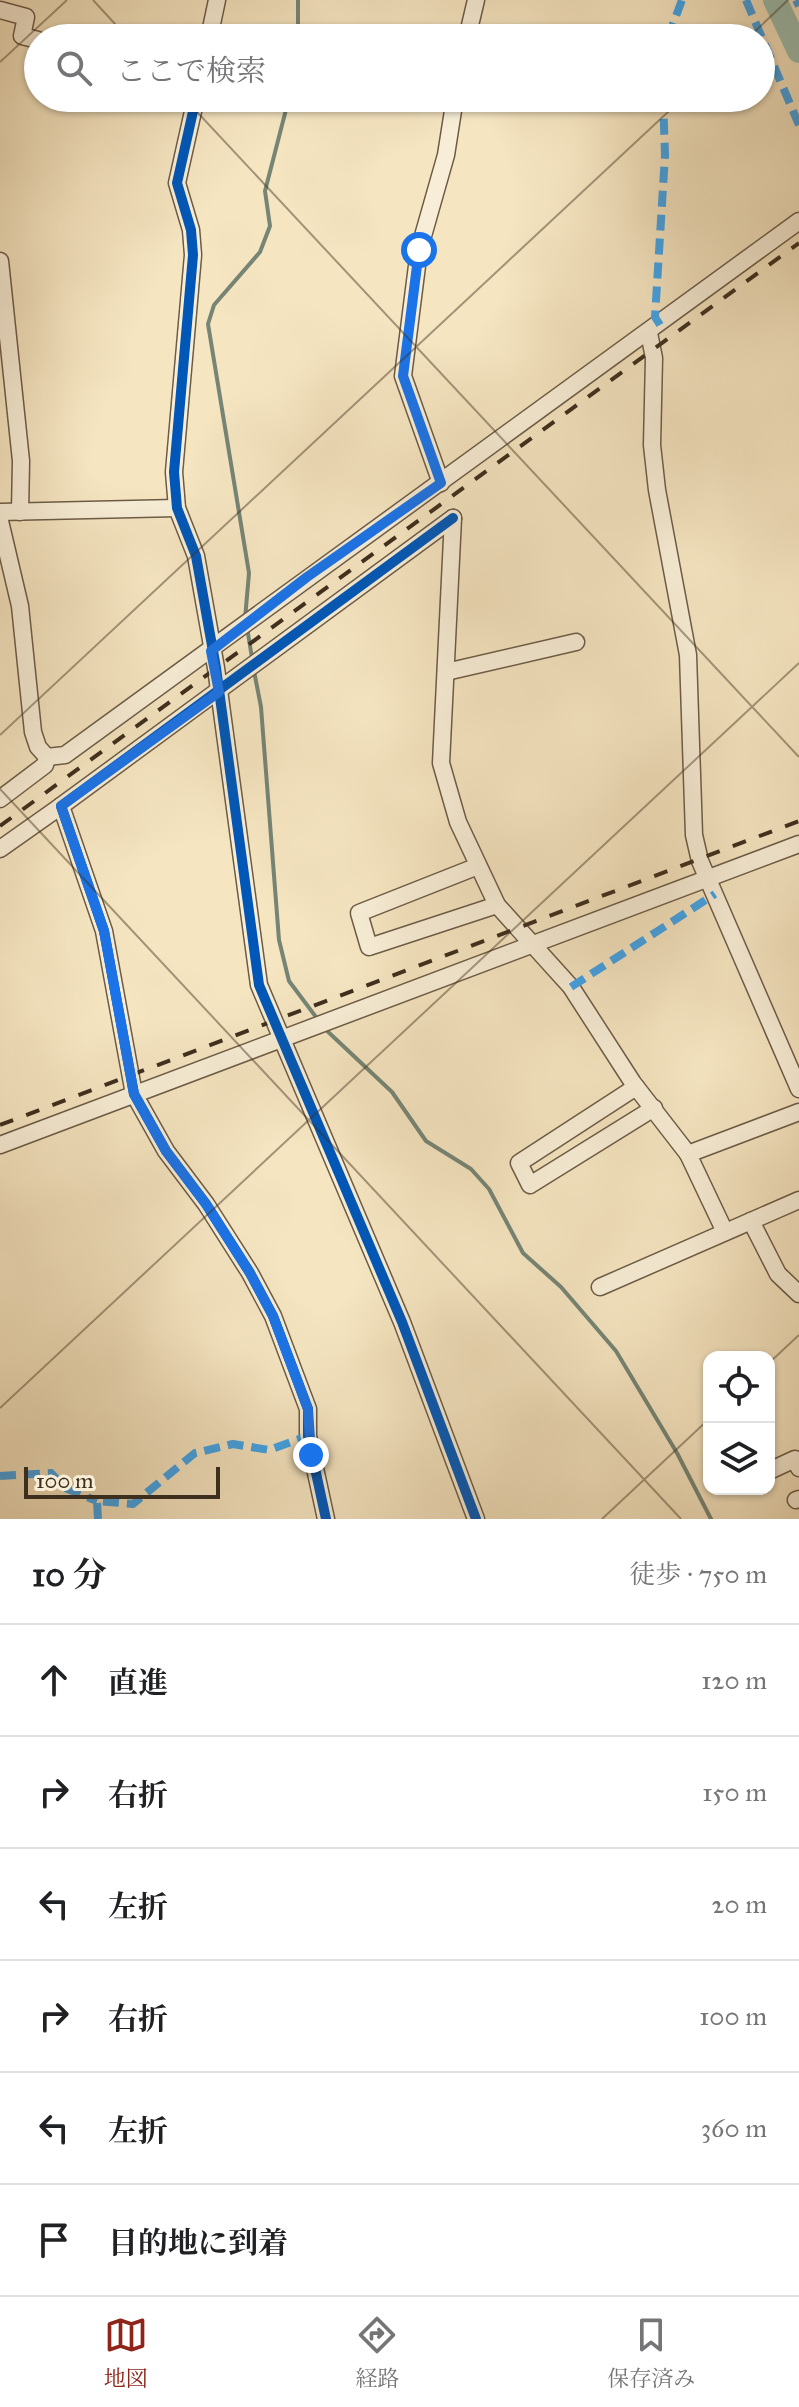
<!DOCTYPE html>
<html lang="ja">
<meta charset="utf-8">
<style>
:root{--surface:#fff;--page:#f2f2f2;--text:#202124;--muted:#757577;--line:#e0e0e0;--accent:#8f2418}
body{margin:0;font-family:"IM FELL Great Primer","Noto Serif JP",serif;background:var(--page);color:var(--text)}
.controls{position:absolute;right:24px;bottom:24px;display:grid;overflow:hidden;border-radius:16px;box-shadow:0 2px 6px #0004}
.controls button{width:72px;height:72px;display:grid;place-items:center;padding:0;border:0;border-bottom:2px solid var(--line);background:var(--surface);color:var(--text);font:40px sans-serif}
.scale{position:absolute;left:24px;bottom:20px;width:196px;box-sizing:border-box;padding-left:8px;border:4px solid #3e2e1d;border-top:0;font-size:22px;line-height:28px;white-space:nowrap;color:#3e2e1d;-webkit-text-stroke:6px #f8eed7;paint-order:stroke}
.stop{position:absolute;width:24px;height:24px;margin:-18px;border:6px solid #1a73e8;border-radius:50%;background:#fff}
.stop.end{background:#1a73e8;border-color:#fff;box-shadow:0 2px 8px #0008}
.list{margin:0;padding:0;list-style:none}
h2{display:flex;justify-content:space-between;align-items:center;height:104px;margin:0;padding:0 32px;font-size:34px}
h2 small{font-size:26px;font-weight:400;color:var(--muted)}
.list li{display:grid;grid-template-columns:52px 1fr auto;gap:24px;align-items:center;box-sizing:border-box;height:112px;padding:0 32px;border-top:2px solid var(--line)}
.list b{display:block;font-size:30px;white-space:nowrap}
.list em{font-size:26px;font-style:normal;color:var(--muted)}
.icon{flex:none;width:44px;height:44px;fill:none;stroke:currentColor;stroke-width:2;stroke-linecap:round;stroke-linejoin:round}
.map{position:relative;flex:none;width:799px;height:1519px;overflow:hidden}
.search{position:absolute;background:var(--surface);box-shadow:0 2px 6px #0004;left:24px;right:24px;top:24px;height:88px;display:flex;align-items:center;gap:20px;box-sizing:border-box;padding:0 28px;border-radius:44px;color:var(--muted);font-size:30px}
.sheet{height:776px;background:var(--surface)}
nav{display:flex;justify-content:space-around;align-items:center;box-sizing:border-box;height:112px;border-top:2px solid var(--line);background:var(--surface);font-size:22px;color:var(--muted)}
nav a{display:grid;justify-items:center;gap:4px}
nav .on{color:var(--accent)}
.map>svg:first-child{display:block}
</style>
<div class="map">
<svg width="799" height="1519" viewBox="0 0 799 1519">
<rect width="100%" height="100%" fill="#f5e5c1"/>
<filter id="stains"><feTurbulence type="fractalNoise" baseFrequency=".0025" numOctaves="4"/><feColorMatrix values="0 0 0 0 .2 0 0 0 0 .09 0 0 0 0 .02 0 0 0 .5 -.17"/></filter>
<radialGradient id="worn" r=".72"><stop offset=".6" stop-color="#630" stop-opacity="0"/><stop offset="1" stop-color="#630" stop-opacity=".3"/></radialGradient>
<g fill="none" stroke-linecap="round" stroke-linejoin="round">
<g stroke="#768575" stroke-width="4">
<polyline points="298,0 298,38"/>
<polyline points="245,619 249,573 208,324 214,305 260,252 270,226 265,191 289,98"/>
<polyline points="247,627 252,658"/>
<polyline points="254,671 261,707 279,940 289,981 319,1021"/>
<polyline points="324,1028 392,1092 426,1141 471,1169 489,1189 523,1253 561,1287 616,1351 677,1453 711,1519"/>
</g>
<polyline stroke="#9cbfb0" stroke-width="24" points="775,0 799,51"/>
<g stroke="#6c5c46" stroke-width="19">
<g id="minor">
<polyline points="0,10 26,17 22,36 38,40"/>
<polyline points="209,38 217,0"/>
<polyline points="467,38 476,0"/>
<polyline points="196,98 177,183 191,230 193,255 174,472 177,508 196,556 216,668 259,985 402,1322 476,1519"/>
<polyline points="0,261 21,461 20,512"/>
<polyline points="649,333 654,358 652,445 657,490 688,655 694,835 700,861 799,1089"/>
<polyline points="441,483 403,376 419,250 446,155 455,98"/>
<polyline points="0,512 177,508"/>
<polyline points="453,518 441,763 458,822 497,905 571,987 633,1083 688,1154 799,1112"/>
<polyline points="0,521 20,606 33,732 38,747 47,757 65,755 799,221"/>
<polyline points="446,672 576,642"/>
<polyline points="0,799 45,765 47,757"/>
<polyline points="0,849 61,806"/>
<polyline points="478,866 359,913 369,947 497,905"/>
<polyline points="636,1087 519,1163 530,1185 654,1108"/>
<polyline points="0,1145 799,844"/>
<polyline points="688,1154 725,1232"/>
<polyline points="751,1221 778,1274 799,1294"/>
<polyline points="600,1287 799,1200"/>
<polyline points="769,1471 795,1459 799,1468"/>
<polyline points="796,1500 799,1499"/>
<polyline points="326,1519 308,1436 308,1409 273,1316 250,1273 206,1204 166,1151 134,1094 104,931 61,806 453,518"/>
</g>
</g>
<use href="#minor" stroke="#f8eed7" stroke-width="16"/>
<g stroke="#3e2e1d" stroke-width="4" stroke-dasharray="14 14" stroke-linecap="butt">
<polyline points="0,826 799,243"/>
<polyline points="0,1125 799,821"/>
</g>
<g stroke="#3fa3ea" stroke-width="8" stroke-dasharray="16 8" stroke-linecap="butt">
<polyline points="746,0 799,125"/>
<polyline points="796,0 799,6"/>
<polyline points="668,38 682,0"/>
<polyline points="660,325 655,317 665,155 663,98"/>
<polyline points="571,987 715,894"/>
<polyline points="0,1476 51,1473 65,1488 97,1501"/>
<polyline points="98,1519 97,1501 133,1504 195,1453 233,1444 269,1450 308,1436"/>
</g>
<g stroke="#f8eed7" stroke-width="15">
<g id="cycleway">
<polyline points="196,98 177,183 191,230 193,255 174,472 177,508 196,556 216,668 259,985 402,1322 476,1519"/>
<polyline points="326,1519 308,1436 308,1409 273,1316 250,1273 206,1204 166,1151 134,1094 104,931 61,806 453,518"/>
</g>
</g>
<use href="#cycleway" stroke="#0057b8" stroke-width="10"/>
</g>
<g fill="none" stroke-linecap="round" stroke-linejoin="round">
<polyline stroke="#1a73e8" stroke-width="10" points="311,1455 308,1409 273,1316 250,1273 206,1204 166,1151 134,1094 104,931 61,806 219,692 211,651 307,577 441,483 403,376 419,250"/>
</g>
<path fill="none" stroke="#3e2e1d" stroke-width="2" stroke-opacity="0.45" d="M93 0 128 38M748 38 788 0M0 62 67 0M184 98 799 757M0 735 683 98M0 789 681 1519M769 1363 799 1335M0 1408 799 663M602 1519 709 1419"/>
<rect width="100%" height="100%" filter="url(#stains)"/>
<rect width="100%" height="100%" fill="url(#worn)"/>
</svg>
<div class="controls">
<button><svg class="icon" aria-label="locate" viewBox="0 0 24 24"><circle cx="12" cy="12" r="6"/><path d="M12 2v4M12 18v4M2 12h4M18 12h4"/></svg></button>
<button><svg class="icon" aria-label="layers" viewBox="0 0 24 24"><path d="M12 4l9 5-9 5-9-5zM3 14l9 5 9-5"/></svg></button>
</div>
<div class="scale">100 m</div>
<div class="stop" style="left:419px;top:250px"></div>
<div class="stop end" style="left:311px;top:1455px"></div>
<div class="search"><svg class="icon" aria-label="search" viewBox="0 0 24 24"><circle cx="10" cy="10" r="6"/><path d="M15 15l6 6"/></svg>ここで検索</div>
</div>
<section class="sheet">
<h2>10 分<small>徒歩 · 750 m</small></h2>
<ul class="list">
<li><svg class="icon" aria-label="ahead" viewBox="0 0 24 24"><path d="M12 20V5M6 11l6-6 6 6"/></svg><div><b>直進</b></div><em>120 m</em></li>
<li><svg class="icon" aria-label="right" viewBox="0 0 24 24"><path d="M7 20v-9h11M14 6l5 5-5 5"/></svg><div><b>右折</b></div><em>150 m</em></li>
<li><svg class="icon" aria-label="left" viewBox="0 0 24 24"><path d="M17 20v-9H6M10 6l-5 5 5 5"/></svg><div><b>左折</b></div><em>20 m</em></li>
<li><svg class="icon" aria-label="right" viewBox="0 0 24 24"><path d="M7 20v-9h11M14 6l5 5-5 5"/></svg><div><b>右折</b></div><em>100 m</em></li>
<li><svg class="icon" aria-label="left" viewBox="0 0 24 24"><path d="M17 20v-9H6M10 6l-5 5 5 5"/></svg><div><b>左折</b></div><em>360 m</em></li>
<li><svg class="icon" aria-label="arrive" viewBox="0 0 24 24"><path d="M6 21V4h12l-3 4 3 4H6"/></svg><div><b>目的地に到着</b></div></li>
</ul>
</section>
<nav>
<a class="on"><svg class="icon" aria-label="map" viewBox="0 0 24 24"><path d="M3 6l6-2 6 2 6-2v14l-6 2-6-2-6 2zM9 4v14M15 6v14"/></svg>地図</a>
<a><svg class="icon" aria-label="directions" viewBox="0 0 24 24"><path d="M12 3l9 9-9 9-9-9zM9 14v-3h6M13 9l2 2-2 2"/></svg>経路</a>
<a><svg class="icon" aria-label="saved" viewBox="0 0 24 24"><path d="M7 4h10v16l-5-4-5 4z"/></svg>保存済み</a>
</nav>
